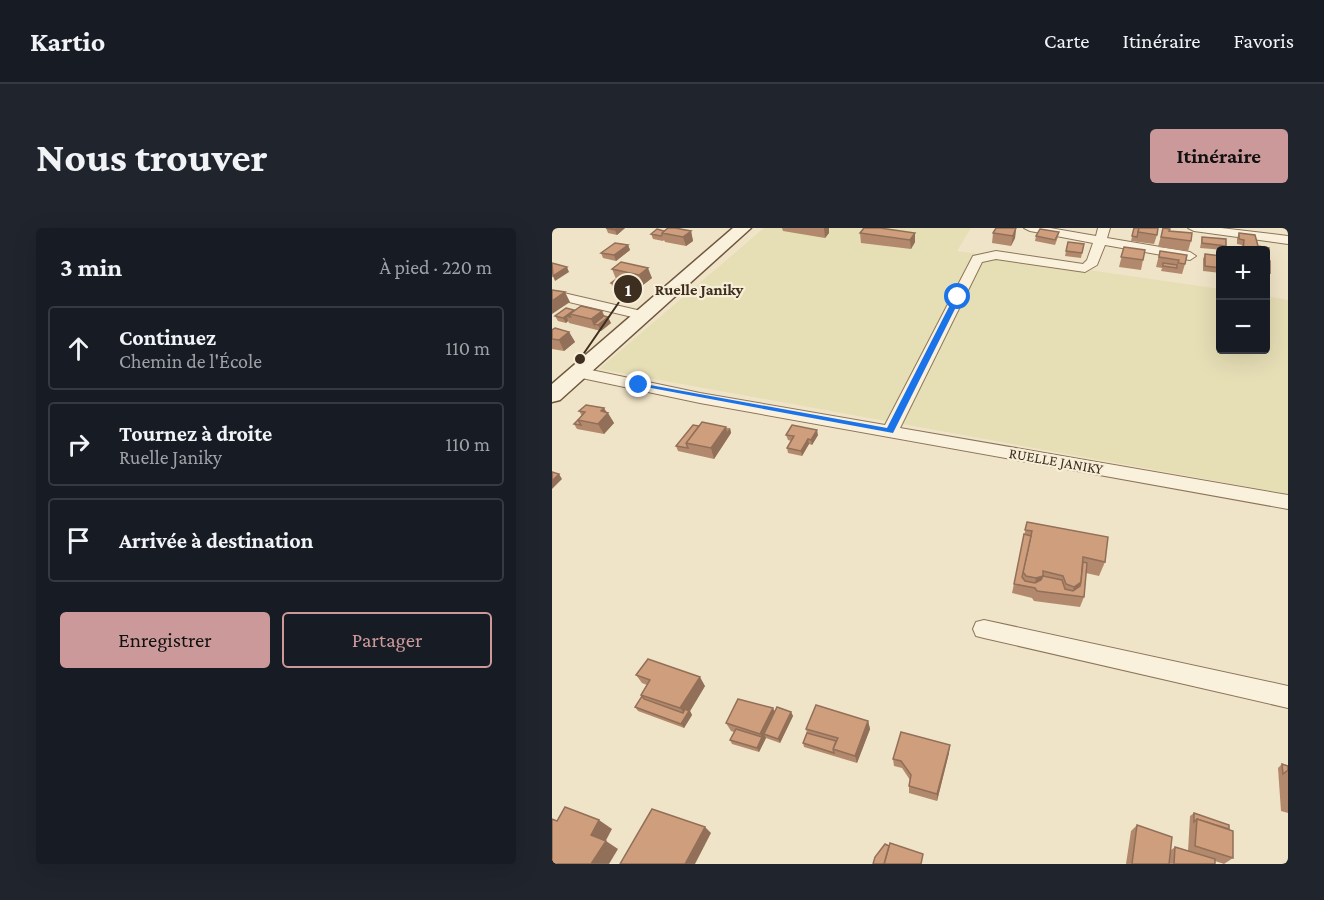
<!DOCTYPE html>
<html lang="fr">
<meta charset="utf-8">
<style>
:root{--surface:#171b24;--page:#20242c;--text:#f1f3f6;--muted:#9ea1a6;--line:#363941;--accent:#cc999b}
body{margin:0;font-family:"Crimson Pro",serif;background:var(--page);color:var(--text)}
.controls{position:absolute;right:18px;top:18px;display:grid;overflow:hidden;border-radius:6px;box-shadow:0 6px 24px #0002}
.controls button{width:54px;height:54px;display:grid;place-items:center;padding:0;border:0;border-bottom:2px solid var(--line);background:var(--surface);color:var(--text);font:30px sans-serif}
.stop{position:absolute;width:18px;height:18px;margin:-14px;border:4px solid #1a73e8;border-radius:50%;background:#fff}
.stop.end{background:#1a73e8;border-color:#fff;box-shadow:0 2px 6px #0008}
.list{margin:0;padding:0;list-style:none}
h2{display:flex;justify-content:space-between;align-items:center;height:78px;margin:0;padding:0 24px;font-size:26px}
h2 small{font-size:20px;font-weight:400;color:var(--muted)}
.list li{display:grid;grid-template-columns:39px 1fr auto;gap:18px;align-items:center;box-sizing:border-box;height:84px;margin:0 12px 12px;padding:0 12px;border:2px solid var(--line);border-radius:6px}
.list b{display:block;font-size:22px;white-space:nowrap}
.list p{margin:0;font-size:20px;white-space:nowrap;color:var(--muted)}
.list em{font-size:20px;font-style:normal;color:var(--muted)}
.actions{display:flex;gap:12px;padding:18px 24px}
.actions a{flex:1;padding:14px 0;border:2px solid var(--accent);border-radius:6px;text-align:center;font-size:21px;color:var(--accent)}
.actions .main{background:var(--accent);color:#111}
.icon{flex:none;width:33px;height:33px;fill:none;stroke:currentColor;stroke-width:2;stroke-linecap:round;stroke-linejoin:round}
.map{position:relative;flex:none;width:736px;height:636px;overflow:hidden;border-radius:6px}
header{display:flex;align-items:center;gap:36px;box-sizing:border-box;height:84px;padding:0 30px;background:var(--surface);border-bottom:2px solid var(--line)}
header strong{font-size:28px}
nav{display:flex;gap:33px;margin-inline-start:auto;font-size:21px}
.intro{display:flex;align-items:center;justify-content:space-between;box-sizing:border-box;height:144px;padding:0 36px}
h1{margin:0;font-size:42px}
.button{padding:15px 27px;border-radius:6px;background:var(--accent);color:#111;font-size:21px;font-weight:700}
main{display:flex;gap:36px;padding:0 36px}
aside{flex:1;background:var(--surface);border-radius:6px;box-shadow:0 6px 24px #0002}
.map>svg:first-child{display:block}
</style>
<header>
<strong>Kartio</strong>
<nav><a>Carte</a><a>Itinéraire</a><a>Favoris</a></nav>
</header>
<div class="intro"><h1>Nous trouver</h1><a class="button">Itinéraire</a></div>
<main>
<aside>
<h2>3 min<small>À pied · 220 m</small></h2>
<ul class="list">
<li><svg class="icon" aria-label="ahead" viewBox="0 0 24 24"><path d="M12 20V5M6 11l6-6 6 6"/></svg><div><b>Continuez</b><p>Chemin de l'École</p></div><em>110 m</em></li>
<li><svg class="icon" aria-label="right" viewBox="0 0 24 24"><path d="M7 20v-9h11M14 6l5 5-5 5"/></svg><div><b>Tournez à droite</b><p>Ruelle Janiky</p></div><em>110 m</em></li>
<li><svg class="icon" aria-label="arrive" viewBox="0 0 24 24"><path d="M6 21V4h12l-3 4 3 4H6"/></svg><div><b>Arrivée à destination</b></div></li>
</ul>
<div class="actions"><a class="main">Enregistrer</a><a>Partager</a></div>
</aside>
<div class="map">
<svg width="736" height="636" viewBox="0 0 736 636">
<rect width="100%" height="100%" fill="#f0e4c8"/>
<polygon fill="#e6deb5" points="212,0 419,0 405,23 668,61 668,122 714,122 714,68 736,72 736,266 47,141"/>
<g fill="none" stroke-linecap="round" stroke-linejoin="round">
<g stroke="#8d765c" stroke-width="2">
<g id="street">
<polygon points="472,0 498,0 544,8 546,0 558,0 555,10 638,24 644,28 638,32 553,17 545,37 533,44 444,31 430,34 348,200 736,267 736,281 148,175 25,149 17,144 25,139 148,165 333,197 421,28 444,23 531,36 535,32 541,15 478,3"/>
<polygon points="636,0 669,0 736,8 736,16 642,3"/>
<polygon points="3,63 98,85 100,88 93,92 0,70 0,64"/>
<polygon points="432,392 736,458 736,480 432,410 424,408 421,401 424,394"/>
</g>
</g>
<g stroke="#6f573f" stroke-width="3">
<polygon id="secondary" points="181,0 199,0 8,172 0,174 0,156"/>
</g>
<use href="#street" fill="#faf1dc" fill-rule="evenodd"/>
<use href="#secondary" fill="#faf1dc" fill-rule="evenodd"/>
</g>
<g fill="#b2896c">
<polygon points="54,0 73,0 65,7 56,5"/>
<polygon points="230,0 277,0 277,5 273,10 231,3"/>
<polygon points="464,0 463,10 459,18 440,15 441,5"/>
<polygon points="582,0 605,7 602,16 579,13"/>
<polygon points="611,0 639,13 636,23 606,19"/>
<polygon points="112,3 139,3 141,13 134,18 113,14 112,12 111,13 101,11 99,6"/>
<polygon points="507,4 506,9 503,17 483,13 484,8"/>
<polygon points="308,5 363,5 363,14 359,21 309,15"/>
<polygon points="687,5 703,7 706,18 717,20 717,26 716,30 716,33 718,33 718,45 715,50 714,50 714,22 689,22 690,17 685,16 685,10"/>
<polygon points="650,9 674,18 672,22 648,20"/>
<polygon points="516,14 532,16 529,30 513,28"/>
<polygon points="76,17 78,22 64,33 51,30 49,25"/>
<polygon points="572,19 591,32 589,42 567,39"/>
<polygon points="608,23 635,27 633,36 630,46 609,43 610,40 604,39"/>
<polygon points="653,26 669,28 669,45 651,43 651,31"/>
<polygon points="60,41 100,50 91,57 83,56 84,57 75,64 61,60 59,55 64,51"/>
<polygon points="23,83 52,88 59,95 49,103 17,95 16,93 14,95 6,93 3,88"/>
<polygon points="0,102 17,104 23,114 12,123 0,121"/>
<polygon points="52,180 62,195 52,206 25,201 22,196 30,188 27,183"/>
<polygon points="147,198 178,200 179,205 162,231 126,223 124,218"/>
<polygon points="234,207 266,207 260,217 257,216 250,228 236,225 235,220 239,213 236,212"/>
<polygon points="475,294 553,334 547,348 534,345 532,369 528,379 482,373 480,370 460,365"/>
<polygon points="84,447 153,458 138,483 140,487 132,500 86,483 83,479 90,468 89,467 95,457 90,455"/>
<polygon points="223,484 239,484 241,488 228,515 214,510 207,524 180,516 178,512 182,504 179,503 174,495"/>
<polygon points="316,493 318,501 305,535 252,519 251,515 255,505 254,501"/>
<polygon points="397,525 385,573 357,565 357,558 358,552 350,540 342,538 341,531"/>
<polygon points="730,536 736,538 736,585 729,583 726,540"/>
<polygon points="642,585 677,601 681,630 672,636 663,633 663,636 574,636 579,603 585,597 619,622 623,619 636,623 638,588"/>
</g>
<g fill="#916f58">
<polygon points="65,0 73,0 65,7 63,2"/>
<polygon points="272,0 277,0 277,5 273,10"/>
<polygon points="464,0 463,10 459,18 461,8"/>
<polygon points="139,3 141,13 134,18 131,9"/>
<polygon points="363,5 363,14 359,21 358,12"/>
<polygon points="76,17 78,22 64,33 62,27"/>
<polygon points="15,39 17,44 3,53 1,48"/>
<polygon points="96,40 100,50 91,57 87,47"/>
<polygon points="82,52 84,57 75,64 73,59"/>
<polygon points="13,64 18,74 0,86 0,73"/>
<polygon points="22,82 18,86 20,90 15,89 16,93 14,95 11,90"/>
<polygon points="50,83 54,91 56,89 59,95 49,103 46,97 42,96 44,102 39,91"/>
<polygon points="17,104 23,114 12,123 7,112"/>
<polygon points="52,180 55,186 56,185 62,195 52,206 46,196 49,183"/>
<polygon points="174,199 175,204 178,200 179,205 162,231 159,220"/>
<polygon points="265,202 266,207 260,217 259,212"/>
<polygon points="256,211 257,216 250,228 249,223"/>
<polygon points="7,246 10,251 0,261 0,253"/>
<polygon points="491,348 487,362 482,360 484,350"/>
<polygon points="529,354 524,368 519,368 522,359"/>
<polygon points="148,449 153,458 138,483 140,487 132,500 129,496 134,488 128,480"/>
<polygon points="221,480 225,488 212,506 214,510 207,524 205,520 210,509 208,506"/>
<polygon points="239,484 241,488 228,515 226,511"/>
<polygon points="316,493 318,501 305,535 303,528"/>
<polygon points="398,517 397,525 385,573 385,566"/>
<polygon points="47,592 60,601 52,616 39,607"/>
<polygon points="153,599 159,605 143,636 133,636"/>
<polygon points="54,613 66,621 57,636 39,636"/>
</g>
<g fill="#cf9f7d" stroke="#916f58" stroke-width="1.5">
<polygon points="54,0 65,0 63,2"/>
<polygon points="116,0 123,0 139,3 131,9 110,5"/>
<polygon points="312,0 328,0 363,5 358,12 308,5"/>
<polygon points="444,0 464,0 461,8 441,5"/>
<polygon points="582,0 587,0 585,9 580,8"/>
<polygon points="587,0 606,0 605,7 586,4"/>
<polygon points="611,0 618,1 617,3 640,5 639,13 609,9"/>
<polygon points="105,1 112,3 110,5 110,7 109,8 99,6"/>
<polygon points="488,1 507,4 503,12 484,8"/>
<polygon points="687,5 703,7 706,18 717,20 717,26 714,26 714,22 691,22 692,12 687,11"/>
<polygon points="650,9 674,11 674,18 650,15"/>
<polygon points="516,14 532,16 530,25 514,23"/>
<polygon points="63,15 76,17 62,27 49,25"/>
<polygon points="572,19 593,22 591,32 569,29"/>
<polygon points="608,23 635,27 633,36 626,35 627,32 607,29"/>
<polygon points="653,26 669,28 669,40 653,38"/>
<polygon points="714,27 715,28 716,39 714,39"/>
<polygon points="716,33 718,33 718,45 714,44 716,39"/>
<polygon points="69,34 96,40 87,47 60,41"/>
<polygon points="0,35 15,39 1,48"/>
<polygon points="611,35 625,37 625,40 611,38"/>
<polygon points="67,49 82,52 73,59 59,55"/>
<polygon points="0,62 13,64 0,73"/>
<polygon points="29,78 50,83 39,91 18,86"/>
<polygon points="14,80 22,82 11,90 3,88"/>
<polygon points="52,88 56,89 46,97 42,96"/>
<polygon points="3,100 17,104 7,112 0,111 0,102"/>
<polygon points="34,177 52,180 49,183 56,185 46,196 26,192 33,184 27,183"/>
<polygon points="26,192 29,197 22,196"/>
<polygon points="150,194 174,199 159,220 134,215"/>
<polygon points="141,197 147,198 134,215 136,220 124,218"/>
<polygon points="240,197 265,202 259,212 256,211 249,223 235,220 242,208 234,207"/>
<polygon points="0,244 7,246 0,253"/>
<polygon points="475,294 556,309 553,334 531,329 529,354 522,359 514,356 511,348 491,343 491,348 484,350 474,348 471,344 480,303 473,302"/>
<polygon points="472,306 479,308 470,349 473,353 483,355 489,352 491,348 510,352 513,361 521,363 528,358 529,354 531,334 535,335 532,369 485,363 483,360 462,356"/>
<polygon points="96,431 148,449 128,480 89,467 98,452 84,447"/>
<polygon points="90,468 92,471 131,485 133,481 137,483 129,496 83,479"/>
<polygon points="186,471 221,480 208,506 174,495"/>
<polygon points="264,477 316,493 303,528 281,521 286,510 254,501"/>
<polygon points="225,479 239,484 226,511 212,506"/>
<polygon points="184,501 210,509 205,520 178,512"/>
<polygon points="349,504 398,517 385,566 357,558 359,547 349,533 341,531"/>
<polygon points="255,505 284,513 281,521 282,525 251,515"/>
<polygon points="730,536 736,538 736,542 731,546"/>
<polygon points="13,579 47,592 39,607 54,613 39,636 0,636 0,591 5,593"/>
<polygon points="100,581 153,599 133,636 68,636"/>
<polygon points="642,585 677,597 677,601 645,591 642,594"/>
<polygon points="645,591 681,603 681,630 643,618"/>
<polygon points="585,597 620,609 617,636 580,636"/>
<polygon points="338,615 371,626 369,636 332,636"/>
<polygon points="333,616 337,618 332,636 321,636 323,629"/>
<polygon points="623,619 663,631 663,636 622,636"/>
</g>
<polygon fill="#1a73e8" points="406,67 409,69 341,205 83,157 87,155 335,200 402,69"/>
<g text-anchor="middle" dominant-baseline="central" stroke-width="4.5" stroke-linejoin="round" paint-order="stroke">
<g font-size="15" fill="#3d2e20" stroke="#f7eed8">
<text transform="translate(504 233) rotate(10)">RUELLE JANIKY</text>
</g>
</g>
<path fill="none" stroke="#3d2e20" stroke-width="2" d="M28 131L76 61"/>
<g fill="#3d2e20" stroke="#f7eed8" stroke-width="2">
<circle cx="28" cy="131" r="6"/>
<circle cx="76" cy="61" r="15"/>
</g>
<g font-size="18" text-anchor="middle" font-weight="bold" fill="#fff">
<text x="76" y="68">1</text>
</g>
<g font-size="16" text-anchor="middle" font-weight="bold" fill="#3d2e20" stroke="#f7eed8" stroke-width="4.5" stroke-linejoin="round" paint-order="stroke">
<text x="147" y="67">Ruelle Janiky</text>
</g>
</svg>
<div class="controls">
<button>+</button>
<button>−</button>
</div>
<div class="stop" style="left:406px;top:69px"></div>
<div class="stop end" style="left:87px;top:157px"></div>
</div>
</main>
